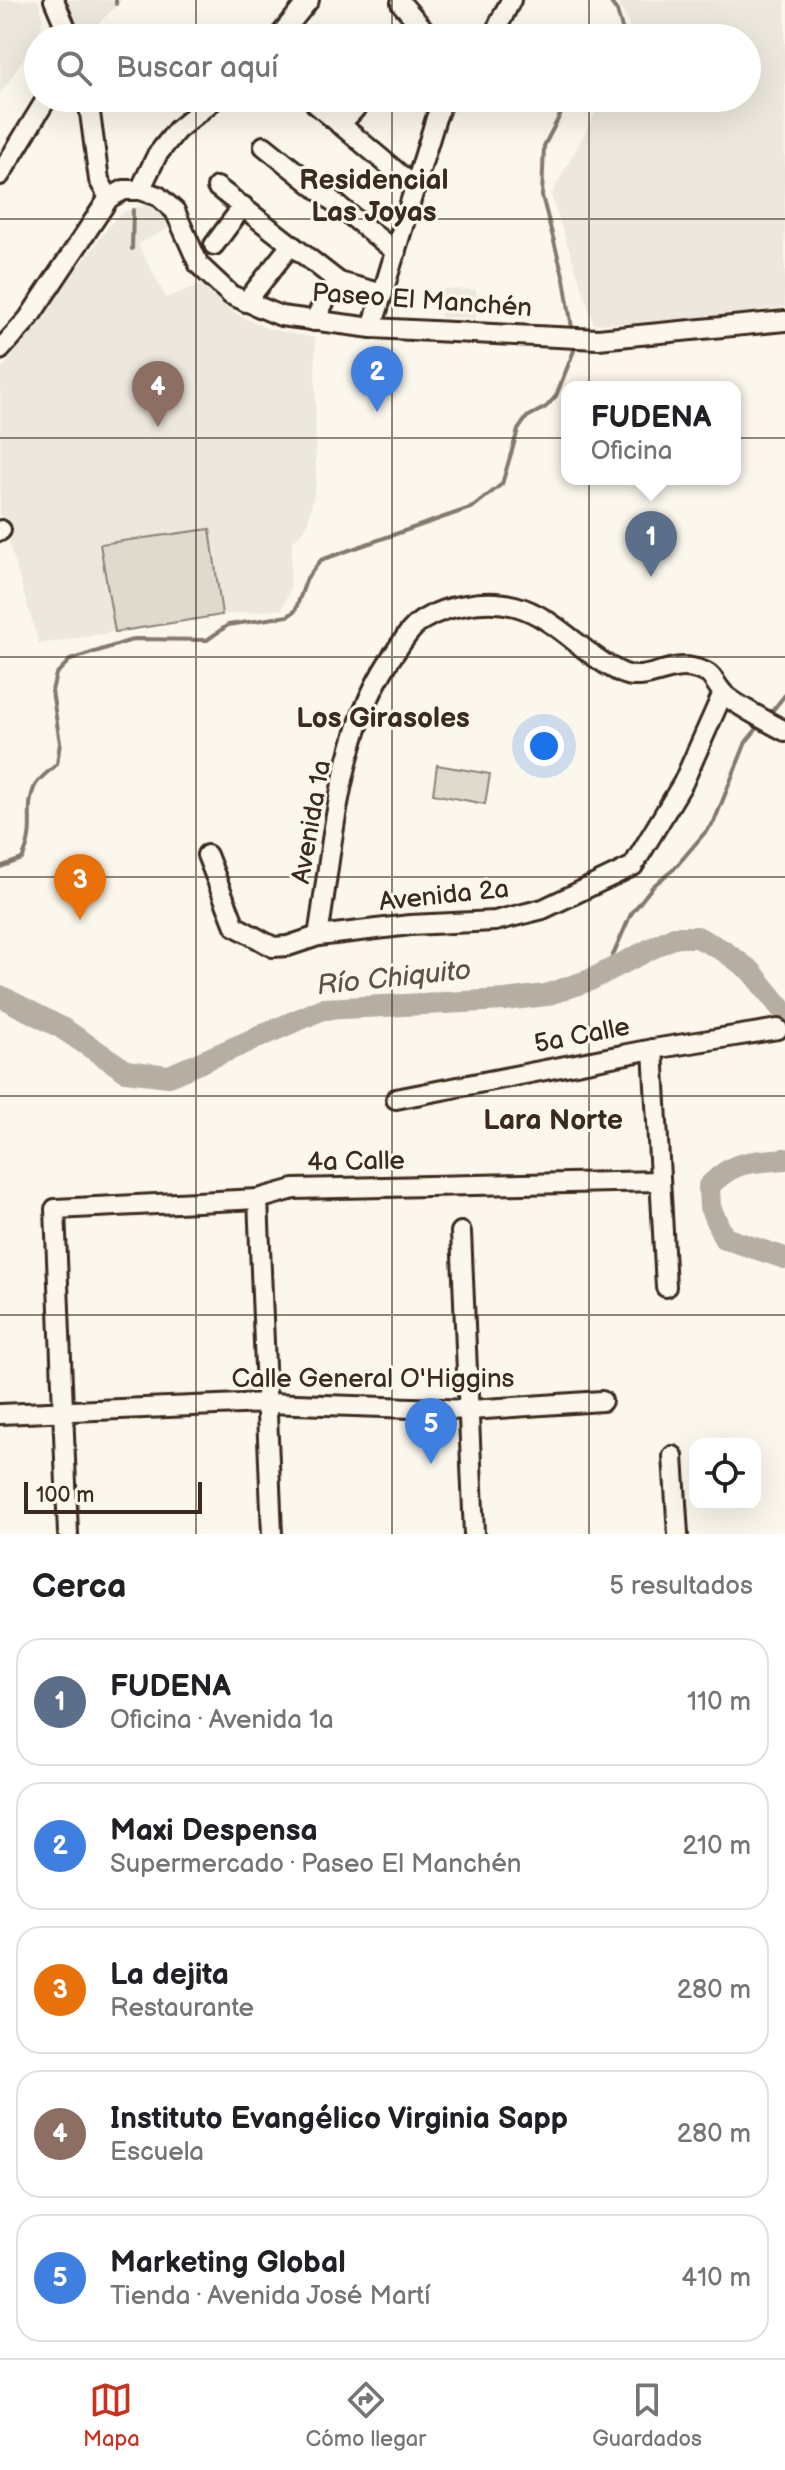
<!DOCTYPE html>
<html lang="es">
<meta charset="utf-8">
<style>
:root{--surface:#fff;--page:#f2f2f2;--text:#202124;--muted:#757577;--line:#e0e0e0;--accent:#c8321e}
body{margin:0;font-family:"Balsamiq Sans",sans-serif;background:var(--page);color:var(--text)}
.controls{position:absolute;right:24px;bottom:24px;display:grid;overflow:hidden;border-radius:16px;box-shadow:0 8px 32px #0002}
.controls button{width:72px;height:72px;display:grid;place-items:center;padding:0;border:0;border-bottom:2px solid var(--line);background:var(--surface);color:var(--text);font:40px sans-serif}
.scale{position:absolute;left:24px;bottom:20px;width:178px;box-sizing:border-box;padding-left:8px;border:4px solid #3b2a1e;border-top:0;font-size:22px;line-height:28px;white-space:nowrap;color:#3b2a1e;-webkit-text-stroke:6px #fbf7ec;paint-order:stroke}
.you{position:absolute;left:544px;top:746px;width:28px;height:28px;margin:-20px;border:6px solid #fff;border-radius:50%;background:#1a73e8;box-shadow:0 0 0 12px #1a73e833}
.badge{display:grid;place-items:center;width:52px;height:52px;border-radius:50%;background:var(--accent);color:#fff;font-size:26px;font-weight:700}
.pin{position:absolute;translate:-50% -66px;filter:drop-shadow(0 2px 4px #0008)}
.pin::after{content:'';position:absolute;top:42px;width:28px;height:24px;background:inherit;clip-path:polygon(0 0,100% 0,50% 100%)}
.popup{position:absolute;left:561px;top:381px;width:180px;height:104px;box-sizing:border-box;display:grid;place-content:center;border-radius:16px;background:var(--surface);filter:drop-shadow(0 2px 6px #0005);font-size:26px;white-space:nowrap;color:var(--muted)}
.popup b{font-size:30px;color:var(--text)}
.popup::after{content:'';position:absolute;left:50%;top:100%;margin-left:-16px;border:16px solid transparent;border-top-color:var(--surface)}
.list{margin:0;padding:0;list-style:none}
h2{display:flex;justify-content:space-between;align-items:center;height:104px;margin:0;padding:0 32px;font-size:34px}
h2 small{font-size:26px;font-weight:400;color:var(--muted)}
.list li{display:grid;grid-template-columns:52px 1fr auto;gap:24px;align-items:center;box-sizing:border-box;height:128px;margin:0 16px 16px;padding:0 16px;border:2px solid var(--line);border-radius:24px}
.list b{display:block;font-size:30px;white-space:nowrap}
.list p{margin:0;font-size:26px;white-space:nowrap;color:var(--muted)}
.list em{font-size:26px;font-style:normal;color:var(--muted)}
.icon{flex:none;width:44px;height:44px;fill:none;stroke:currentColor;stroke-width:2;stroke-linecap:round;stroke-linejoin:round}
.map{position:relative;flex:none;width:785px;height:1534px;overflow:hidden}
.search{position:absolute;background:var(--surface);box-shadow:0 8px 32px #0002;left:24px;right:24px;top:24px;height:88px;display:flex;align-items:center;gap:20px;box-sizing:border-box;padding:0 28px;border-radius:44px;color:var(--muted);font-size:30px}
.sheet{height:824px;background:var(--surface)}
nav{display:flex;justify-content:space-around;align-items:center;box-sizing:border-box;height:112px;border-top:2px solid var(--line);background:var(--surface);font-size:22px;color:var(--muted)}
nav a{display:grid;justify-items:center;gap:4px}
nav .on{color:var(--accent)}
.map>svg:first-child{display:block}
</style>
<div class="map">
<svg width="785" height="1534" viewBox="0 0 785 1534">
<rect width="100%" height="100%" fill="#fbf7ec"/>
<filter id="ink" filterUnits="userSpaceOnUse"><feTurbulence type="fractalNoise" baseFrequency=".0125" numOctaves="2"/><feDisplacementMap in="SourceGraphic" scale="16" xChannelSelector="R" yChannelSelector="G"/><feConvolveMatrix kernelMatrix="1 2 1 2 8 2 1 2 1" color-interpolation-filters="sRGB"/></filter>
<g filter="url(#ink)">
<g fill="#ede8dd">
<polygon points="0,0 39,0 43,20 38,37 0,94"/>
<polygon points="61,0 122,0 84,38 78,38"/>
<polygon points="617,0 785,0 785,307 670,322 594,324 551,195 604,98 747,98 747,38 631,38 629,23"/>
<polygon points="145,205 160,206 173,226 138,244 166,298 201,284 236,314 267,328 315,338 316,484 307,527 292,542 290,589 282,609 222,615 39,644 0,513 0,369 6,364 116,217 129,209"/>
<polygon points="443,289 476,290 476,318 441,317"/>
</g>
<g fill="#dfd9ce" stroke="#8d8276" stroke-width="2">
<polygon points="210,529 222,615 115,632 100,544"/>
<polygon points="437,765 490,774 485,804 433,794"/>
</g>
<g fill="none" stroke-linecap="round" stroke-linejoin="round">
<g stroke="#85796d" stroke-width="4">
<polyline points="116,0 116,4"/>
<polyline points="609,0 617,11 625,38"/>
<polyline points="569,98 544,146 542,196 564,279 573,334"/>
<polyline points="132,249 133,210"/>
<polyline points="769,715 785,695"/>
<path d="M0 867 22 859C37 829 24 812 34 788 37 779 50 771 57 764L60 743 52 691 56 674 70 660 135 639 207 640 228 625 288 616 295 611 307 578 321 560 473 507 502 484 518 430 527 417 546 407 556 396 575 348V342"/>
<polyline points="606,971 631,914 653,886 674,869 714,822 746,742 760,725"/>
</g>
<g stroke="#b6aea2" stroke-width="22">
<polyline points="0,996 62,1028 126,1071 169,1076 323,1009 505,1000 546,995 590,980 674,937 697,937 724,951 751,971 785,1013"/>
<path d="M785 1159C749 1163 736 1159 709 1186L710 1207 724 1238 785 1258"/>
</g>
<g stroke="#3b2a1e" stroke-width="24">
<g id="minor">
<polyline points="54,0 70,38"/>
<polyline points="401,3 426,32 421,38"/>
<polyline points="278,38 309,0"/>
<polyline points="492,38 511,0"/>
<polyline points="88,98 99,180 109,198"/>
<polyline points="316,104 416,188"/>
<polyline points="340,125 365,98"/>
<polyline points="264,146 396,252"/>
<polyline points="0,175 47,98"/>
<polyline points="217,187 339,282 383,294"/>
<polyline points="140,190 157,155 177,130 216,98"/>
<polyline points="214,245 243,206"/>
<polyline points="246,302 291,245"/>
<polyline points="314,321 336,280"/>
<polyline points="372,328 436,118 444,98"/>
<polyline points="0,350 28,319 109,198 124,190 140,190 158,196 175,211 199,265 231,295 281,316 372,328 598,339 785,321"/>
<polyline points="0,531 1,530"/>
<polyline points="207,855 235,926 273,947 288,946 318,936 410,925 495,921 543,909 633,866 683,783 723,693"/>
<path d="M318 936C334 840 338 729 398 648 405 638 411 628 421 621 435 612 451 607 466 605 482 602 500 602 515 606 556 617 584 656 622 673 646 684 669 662 692 668 715 673 711 679 723 693 732 703 772 724 785 731"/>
<polyline points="653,1049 666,1287"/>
<polyline points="396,1099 653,1049 778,1029"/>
<polyline points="258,1199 272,1534"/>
<polyline points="461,1232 474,1534"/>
<polyline points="0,1414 267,1403 470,1410 602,1401"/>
<polyline points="673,1456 678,1534"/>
<polyline points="68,1534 55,1209 258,1199 294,1189 660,1181"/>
</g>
</g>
<use href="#minor" stroke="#fbf7ec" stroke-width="18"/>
</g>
</g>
<path fill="none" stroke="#3b2a1e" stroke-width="2" stroke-opacity="0.55" d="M196 0V38M392 0V38M589 0V38M196 98V1534M392 98V1534M589 98V1534M0 219H785M0 438H785M0 657H785M0 877H785M0 1096H785M0 1315H785"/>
<g text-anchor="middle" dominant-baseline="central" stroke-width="6" stroke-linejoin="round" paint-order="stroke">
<g font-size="26" fill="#3b2a1e" stroke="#fbf7ec">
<text transform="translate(422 301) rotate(4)">Paseo El Manchén</text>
<text transform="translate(312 822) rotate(-80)">Avenida 1a</text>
<text transform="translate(444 896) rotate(-6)">Avenida 2a</text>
<text transform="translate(582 1036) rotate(-11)">5a Calle</text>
<text transform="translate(356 1162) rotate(-1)">4a Calle</text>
<text x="373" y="1379">Calle General O'Higgins</text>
</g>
<g font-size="28" font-weight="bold" fill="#3b2a1e" stroke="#fbf7ec">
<text x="374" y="180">Residencial<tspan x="374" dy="32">Las Joyas</tspan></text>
<text x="383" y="718">Los Girasoles</text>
<text x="553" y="1120">Lara Norte</text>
</g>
<g font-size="28" font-style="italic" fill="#605246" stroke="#fbf7ec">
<text transform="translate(394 978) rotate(-6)">Río Chiquito</text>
</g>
</g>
</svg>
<div class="controls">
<button><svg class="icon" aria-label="locate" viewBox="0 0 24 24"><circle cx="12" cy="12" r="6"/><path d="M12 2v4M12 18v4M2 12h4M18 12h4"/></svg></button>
</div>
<div class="scale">100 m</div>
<div class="you"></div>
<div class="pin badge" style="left:651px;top:577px;background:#5c6f8a">1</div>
<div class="popup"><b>FUDENA</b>Oficina</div>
<div class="pin badge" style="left:377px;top:412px;background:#3f7fe0">2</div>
<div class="pin badge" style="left:80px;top:920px;background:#e8710a">3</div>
<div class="pin badge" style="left:158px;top:427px;background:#8d6e63">4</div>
<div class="pin badge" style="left:431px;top:1464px;background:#3f7fe0">5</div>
<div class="search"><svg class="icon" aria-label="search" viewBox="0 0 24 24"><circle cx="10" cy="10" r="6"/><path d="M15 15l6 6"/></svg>Buscar aquí</div>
</div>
<section class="sheet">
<h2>Cerca<small>5 resultados</small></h2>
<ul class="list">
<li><span class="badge" style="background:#5c6f8a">1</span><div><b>FUDENA</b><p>Oficina · Avenida 1a</p></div><em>110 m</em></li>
<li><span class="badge" style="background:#3f7fe0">2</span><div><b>Maxi Despensa</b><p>Supermercado · Paseo El Manchén</p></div><em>210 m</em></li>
<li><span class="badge" style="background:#e8710a">3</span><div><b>La dejita</b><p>Restaurante</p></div><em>280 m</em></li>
<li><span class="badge" style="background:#8d6e63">4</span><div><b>Instituto Evangélico Virginia Sapp</b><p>Escuela</p></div><em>280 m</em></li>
<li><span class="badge" style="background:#3f7fe0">5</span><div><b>Marketing Global</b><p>Tienda · Avenida José Martí</p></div><em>410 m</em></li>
</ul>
</section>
<nav>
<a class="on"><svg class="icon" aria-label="map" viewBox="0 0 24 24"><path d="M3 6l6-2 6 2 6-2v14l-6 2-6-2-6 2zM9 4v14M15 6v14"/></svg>Mapa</a>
<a><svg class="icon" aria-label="directions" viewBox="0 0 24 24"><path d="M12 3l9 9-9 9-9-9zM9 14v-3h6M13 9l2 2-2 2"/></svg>Cómo llegar</a>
<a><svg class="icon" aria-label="saved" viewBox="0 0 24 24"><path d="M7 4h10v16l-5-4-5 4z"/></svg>Guardados</a>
</nav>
